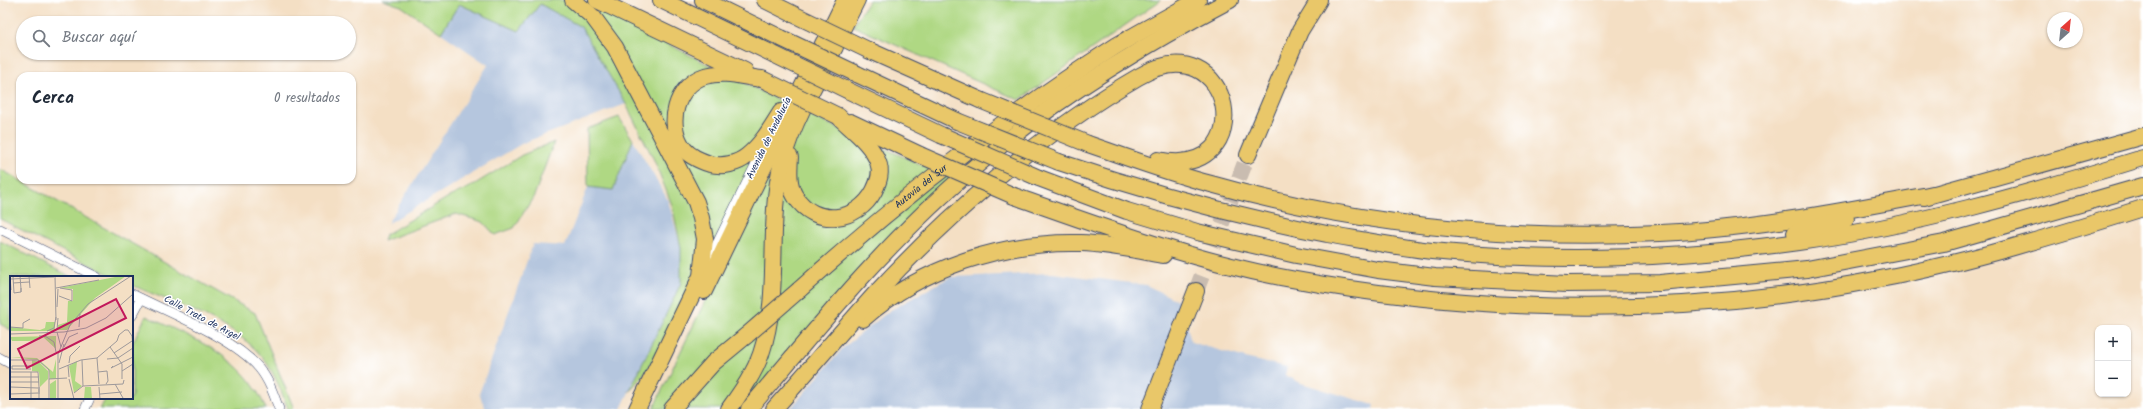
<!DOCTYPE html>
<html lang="es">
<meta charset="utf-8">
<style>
:root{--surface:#fff;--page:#f6f6f7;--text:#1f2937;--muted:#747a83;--line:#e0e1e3}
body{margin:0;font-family:Kalam,sans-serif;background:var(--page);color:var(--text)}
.controls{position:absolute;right:12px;bottom:12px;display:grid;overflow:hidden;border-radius:8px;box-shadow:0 1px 3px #0004}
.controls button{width:36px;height:36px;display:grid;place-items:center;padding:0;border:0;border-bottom:1px solid var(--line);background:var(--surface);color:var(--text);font:20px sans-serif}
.compass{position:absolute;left:2047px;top:12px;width:36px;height:36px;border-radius:50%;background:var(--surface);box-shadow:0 1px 3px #0004;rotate:27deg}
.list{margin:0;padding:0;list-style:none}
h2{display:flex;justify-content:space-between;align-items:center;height:52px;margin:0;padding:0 16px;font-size:17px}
h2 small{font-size:13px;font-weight:400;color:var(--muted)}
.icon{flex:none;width:22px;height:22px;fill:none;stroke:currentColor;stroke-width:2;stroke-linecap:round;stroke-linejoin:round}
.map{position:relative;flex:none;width:2143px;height:409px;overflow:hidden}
.search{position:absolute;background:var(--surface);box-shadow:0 1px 3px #0004;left:16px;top:16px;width:340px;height:44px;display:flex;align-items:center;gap:10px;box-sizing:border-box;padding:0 14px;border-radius:22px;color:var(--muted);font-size:15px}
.panel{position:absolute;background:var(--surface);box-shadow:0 1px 3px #0004;left:16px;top:72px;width:340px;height:112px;border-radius:12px}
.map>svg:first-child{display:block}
</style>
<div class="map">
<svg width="2143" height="409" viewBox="0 0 2143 409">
<rect width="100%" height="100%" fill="#fff"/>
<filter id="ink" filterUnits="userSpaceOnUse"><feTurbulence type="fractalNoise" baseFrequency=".025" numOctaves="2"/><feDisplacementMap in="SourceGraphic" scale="8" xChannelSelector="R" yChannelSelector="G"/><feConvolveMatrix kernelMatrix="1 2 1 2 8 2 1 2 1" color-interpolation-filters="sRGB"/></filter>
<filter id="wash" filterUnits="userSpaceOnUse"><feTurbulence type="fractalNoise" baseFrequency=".012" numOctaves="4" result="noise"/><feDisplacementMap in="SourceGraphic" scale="16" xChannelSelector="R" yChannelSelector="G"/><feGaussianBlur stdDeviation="0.9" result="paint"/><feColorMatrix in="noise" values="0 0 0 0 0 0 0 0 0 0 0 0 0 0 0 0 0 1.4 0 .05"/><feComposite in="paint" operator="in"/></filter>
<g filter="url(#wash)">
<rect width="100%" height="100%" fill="#f4dfc4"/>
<g fill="#b5c6de">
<polygon points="458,4 519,31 540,4 581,26 626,104 523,143 387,224 488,65 441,33"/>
<polygon points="633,140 668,200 681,248 681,283 621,409 486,409 479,394 533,244 565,246 588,187 613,190"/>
<polygon points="1052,273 1146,285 1181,302 1191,342 1249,359 1287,367 1285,375 1301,383 1374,405 1373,409 790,409 843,348 889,311 950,277"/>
</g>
<g fill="#afd883" stroke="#658470">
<polygon points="383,0 581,0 782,102 725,222 648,369 629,392 681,283 681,248 672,205 654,160 626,104 581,27 540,4 519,31 459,4 441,33 401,6"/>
<polygon points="869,0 1161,0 1019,100 853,26"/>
<polygon points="797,110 954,179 742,409 653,409"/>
<polygon points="619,117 633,140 613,190 588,187 587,129"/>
<polygon points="554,142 534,196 514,228 495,235 483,222 456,214 383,241 385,235 447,198 470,187 522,155"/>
<path d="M0 169 255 313 294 409H288C282 393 276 377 266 362 239 323 174 304 132 285V277H114L0 219Z"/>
<polygon points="0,241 71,277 11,277 11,330 0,324"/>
<path d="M146 316C194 339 245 356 266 409H100L106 398H132V344Z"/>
</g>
</g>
<g filter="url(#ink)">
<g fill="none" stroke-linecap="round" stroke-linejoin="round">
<polyline stroke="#c9bcb0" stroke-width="16" stroke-dasharray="16 8" stroke-linecap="butt" points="1196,291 1248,155"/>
<g stroke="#3c496d" stroke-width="10">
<g id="street">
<polyline points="0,229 97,277"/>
<polyline points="706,266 765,145"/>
<path d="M132 294C169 313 233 337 259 368 269 380 274 395 279 409"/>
<polyline points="132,316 141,299"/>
<polyline points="0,358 11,364"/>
<polyline points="85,409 90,398"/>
</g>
</g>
<g stroke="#3c496d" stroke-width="16">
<g id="primary">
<polyline points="824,41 844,0"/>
<polyline points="835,46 858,0"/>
</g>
</g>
<g stroke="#3c496d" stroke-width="18">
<g id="highway">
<polyline points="573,0 593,17 615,47 696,202 701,218 705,239 701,276 637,409"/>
<polyline points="597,0 745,71"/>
<polyline points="661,0 773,54"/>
<polyline points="703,0 781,38"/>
<polyline points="765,0 793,14"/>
<polyline points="868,50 980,100"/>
<polyline points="857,74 957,121"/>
<path d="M762 79C743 77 725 70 705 76 676 85 665 125 684 149 690 157 701 161 710 164 723 167 737 164 747 156 762 144 771 128 781 112"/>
<polyline points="849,91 941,135"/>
<polyline points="850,122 920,155"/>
<path d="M1088 144C1129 158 1169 173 1211 184 1356 225 1510 240 1660 233 1752 229 1843 211 1933 194"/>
<polyline points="1248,155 1300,31 1319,0"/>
<path d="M790 157C789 170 788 185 795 196 815 228 858 222 874 191 879 181 882 172 878 162 871 143 852 130 838 116"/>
<path d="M1059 162C1147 192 1236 216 1327 234 1362 240 1397 247 1432 251 1553 263 1677 259 1798 242 1915 226 2030 193 2143 158"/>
<polyline points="1039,178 1127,211 1197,232 1296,255 1378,270 1435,277 1567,284 1660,283 1807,269 1944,243 2143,186"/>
<path d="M1014 196C1105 228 1197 262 1291 279 1485 315 1687 317 1880 279 1969 262 2057 235 2143 208"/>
<polyline points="1924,197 2143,136"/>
<polyline points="1795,233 1846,219"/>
<path id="s1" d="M799 290C898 201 1003 118 1116 46 1143 30 1171 15 1198 0"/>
<polyline points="704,291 824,42"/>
<path d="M863 319C922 267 1003 241 1081 243 1108 244 1136 250 1163 255"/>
<polyline points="672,409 713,363 747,335"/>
<path d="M729 409C741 392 754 374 761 354 782 292 766 225 782 162 791 126 817 80 835 47"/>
<path d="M749 409C820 324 891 237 976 166 1053 100 1140 47 1230 0"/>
<path d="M774 409C808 371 841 332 875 294 950 213 1043 132 1138 77 1235 20 1262 182 1158 160"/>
<polyline points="1150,409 1196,291"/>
</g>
</g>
<use href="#street" stroke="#fff" stroke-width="9"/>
<use href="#primary" stroke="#e9c769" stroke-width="14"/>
<use href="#highway" stroke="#e9c769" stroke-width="16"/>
<g stroke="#3c496d" stroke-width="18" stroke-linecap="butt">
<g id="highway-bridge">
<polyline points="793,14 868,50"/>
<polyline points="781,38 857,74"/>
<polyline points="773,54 849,91"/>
<polyline points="762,79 838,116"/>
<polyline points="980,100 1088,144"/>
<polyline points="957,121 1059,162"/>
<polyline points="941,135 1039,178"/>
<polyline points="920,155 1014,196"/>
<polyline points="747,335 799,290"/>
</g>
</g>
<use href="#highway-bridge" stroke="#e9c769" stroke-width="16"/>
</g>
</g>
<g text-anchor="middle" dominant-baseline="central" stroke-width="3" stroke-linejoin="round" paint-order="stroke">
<g font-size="10" fill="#1b2f5e" stroke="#fff">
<text transform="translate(769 138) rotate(-64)">Avenida de Andalucía</text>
<text stroke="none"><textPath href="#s1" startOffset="160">Autovía del Sur</textPath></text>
<text transform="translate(202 318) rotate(28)">Calle Trato de Argel</text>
</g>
</g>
<g transform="translate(10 276)">
<rect width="123" height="123" fill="#f4dfc4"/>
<path d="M110 0H116L85 22 57 54H47L48 49 57 46 58 25H63V13L50 12ZM36 46H45V55H0V51L30 54 35 52ZM46 60V73L33 61 29 64 18 65H2L0 61ZM0 81 27 82 43 96 46 83V103H40L39 94 28 84ZM22 84 28 85 38 95V103L30 111 29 96 22 95ZM67 85 65 105 72 110 64 117 59 90ZM46 104V123H40V108ZM75 111H81L82 123H74Z" fill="#afd883"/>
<path fill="none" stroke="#9d999b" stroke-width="1" d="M0 0 1 14M3 0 4 17 11 16M10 0 11 13V16V12M19 0 20 12M45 0 46 44M1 3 44 1M3 7 19 6M46 12 89 4M49 20 62 25V14L50 12M47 31 48 13M0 51 13 52V47L20 43M69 51 70 38M47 54 48 42M37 55 44 52 46 41M47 56 51 71M0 58 54 56 76 52 96 42 123 18M29 60H35L44 66 46 76M54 71 59 61 68 57M100 71 112 88V103M104 77 122 65M87 82 107 65 109 59 115 54H118L122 60 123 72M87 82 89 108M97 83 108 82 123 72M0 84H28L39 94V103M72 84 73 110M49 87 54 68M59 87 60 80 70 70M58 89 59 101M21 90H2V93H21M103 90 101 92 123 81M49 93 71 84 87 82M112 95 123 88M0 96H28L29 111M21 96V123M88 96 97 95 98 105 96 108M0 101H29M59 103 64 123M0 106H29M39 107V103L57 102M39 107V123M105 108 113 122M0 111 28 112M89 111 90 123M64 117 73 110 113 108 114 104M0 118 28 117M29 118V111V123M90 118 112 116M48 123V78L60 49 78 28 121 0"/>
<path fill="#c2185b" fill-opacity="0.15" stroke="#c2185b" stroke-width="2" d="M106 23 116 42 17 92 8 73Z"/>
<rect width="123" height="123" fill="none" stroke="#1b2f5e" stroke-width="2"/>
</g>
</svg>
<div class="controls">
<button>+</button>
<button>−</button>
</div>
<svg class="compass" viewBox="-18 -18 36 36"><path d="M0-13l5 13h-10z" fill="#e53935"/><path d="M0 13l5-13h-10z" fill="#747a83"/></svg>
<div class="search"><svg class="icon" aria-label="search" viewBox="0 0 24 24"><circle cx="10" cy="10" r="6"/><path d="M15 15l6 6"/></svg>Buscar aquí</div>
<section class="panel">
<h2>Cerca<small>0 resultados</small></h2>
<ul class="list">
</ul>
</section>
</div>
